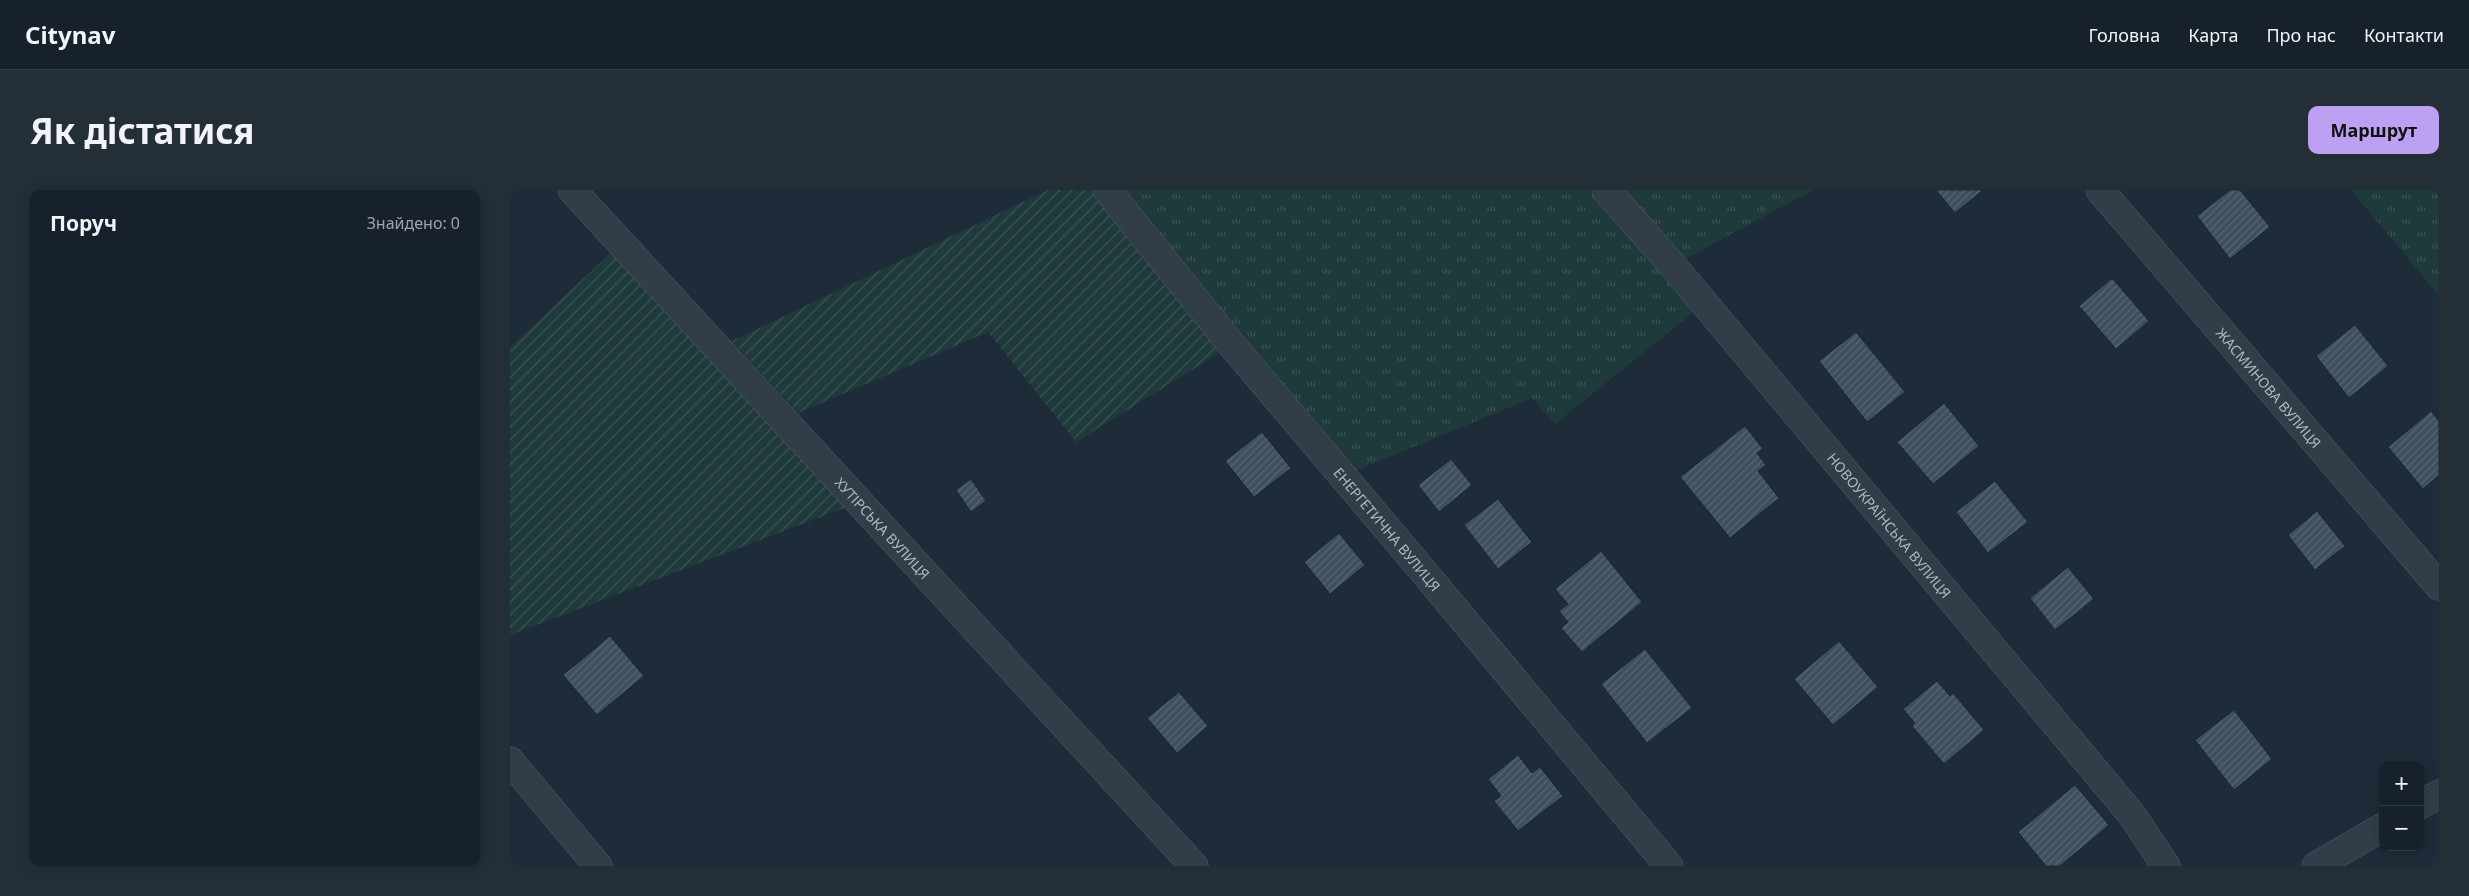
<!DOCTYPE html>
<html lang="uk">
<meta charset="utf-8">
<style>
:root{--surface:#16212b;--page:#232e37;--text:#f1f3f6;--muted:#9ea3a9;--line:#353e47;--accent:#bca0f2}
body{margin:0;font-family:"Noto Sans",sans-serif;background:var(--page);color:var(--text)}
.controls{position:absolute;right:15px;bottom:15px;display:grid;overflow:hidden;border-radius:10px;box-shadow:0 2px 12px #0003}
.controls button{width:45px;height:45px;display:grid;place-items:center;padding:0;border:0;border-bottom:1px solid var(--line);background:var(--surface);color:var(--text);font:25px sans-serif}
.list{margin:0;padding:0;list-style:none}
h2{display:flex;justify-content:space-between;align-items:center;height:65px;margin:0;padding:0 20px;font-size:21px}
h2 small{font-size:16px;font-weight:400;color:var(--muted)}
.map{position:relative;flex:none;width:1929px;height:676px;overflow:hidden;border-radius:10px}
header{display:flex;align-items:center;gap:30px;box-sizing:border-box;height:70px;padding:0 25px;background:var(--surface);border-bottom:1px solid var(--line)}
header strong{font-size:24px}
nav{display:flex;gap:28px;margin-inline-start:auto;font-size:18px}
.intro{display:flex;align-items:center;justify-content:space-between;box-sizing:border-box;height:120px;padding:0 30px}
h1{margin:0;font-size:35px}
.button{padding:12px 22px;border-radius:10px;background:var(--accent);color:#111;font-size:18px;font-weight:700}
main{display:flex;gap:30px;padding:0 30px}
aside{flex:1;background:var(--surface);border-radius:10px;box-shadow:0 2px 12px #0003}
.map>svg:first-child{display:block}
</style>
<header>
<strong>Citynav</strong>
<nav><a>Головна</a><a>Карта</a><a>Про нас</a><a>Контакти</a></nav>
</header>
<div class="intro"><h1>Як дістатися</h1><a class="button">Маршрут</a></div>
<main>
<aside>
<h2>Поруч<small>Знайдено: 0</small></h2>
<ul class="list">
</ul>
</aside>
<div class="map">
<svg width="1929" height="676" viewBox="0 0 1929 676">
<defs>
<pattern id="grass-tufts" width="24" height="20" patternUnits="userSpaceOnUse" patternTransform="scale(1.25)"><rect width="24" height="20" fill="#1f3a3a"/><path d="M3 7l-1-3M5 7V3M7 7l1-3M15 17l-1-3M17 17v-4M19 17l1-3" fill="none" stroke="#3d5455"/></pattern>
<pattern id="garden-furrows" width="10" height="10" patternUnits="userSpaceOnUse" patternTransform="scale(1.25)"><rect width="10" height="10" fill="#1f3a3a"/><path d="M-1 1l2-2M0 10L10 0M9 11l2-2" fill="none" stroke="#3d5455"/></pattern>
<pattern id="building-hatch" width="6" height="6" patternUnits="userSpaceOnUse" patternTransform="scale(1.25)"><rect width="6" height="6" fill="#3e4f5e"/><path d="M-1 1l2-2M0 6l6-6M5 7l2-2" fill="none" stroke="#576674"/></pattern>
</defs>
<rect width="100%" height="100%" fill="#1e2c39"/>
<g fill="url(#grass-tufts)">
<polygon points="614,0 1081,0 1186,120 1045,234 1022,208 845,281 730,146"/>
<polygon points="1111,0 1303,0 1173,70"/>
<polygon points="1841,0 1929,0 1929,106"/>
</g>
<g fill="url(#garden-furrows)">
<polygon points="538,0 581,0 711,162 566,252 478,142 288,223 222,151"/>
<polygon points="102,62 337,317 0,445 0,157"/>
</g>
<g fill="url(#building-hatch)" stroke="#192530">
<polygon points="1426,0 1473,0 1445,23"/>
<polygon points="1720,0 1730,0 1760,37 1720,69 1687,26"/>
<polygon points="1602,88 1639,131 1606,159 1569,116"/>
<polygon points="1845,135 1878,176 1839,208 1806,166"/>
<polygon points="1346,142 1395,202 1357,232 1309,171"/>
<polygon points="1434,213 1469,256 1423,294 1387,252"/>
<polygon points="1921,221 1929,231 1929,285 1913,299 1878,257"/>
<polygon points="1235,236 1253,259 1247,263 1256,275 1248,281 1269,308 1220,348 1170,287"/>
<polygon points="752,242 781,278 744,307 715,271"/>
<polygon points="941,269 962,295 929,322 908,295"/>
<polygon points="461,289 476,311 461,322 446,300"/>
<polygon points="1485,291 1518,332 1478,363 1446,322"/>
<polygon points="988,309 1022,352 988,379 954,335"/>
<polygon points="1807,321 1835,356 1805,380 1778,345"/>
<polygon points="829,343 855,375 820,404 794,372"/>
<polygon points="1091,361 1132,412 1072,462 1051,438 1058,432 1049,421 1058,414 1045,399"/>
<polygon points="1558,377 1584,409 1545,440 1520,408"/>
<polygon points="100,446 134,486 87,525 53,485"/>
<polygon points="1329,451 1368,497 1323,535 1284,489"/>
<polygon points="1135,459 1182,518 1137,553 1091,494"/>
<polygon points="1427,491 1440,506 1443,503 1474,540 1434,574 1402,536 1405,533 1393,519"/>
<polygon points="669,502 698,536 667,563 637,528"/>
<polygon points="1724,520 1762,569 1724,600 1685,550"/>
<polygon points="1008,565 1022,583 1030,577 1053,606 1008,641 984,611 991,606 978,589"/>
<polygon points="1565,595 1599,635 1550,676 1536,676 1508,642"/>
</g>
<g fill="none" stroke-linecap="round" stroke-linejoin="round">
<g stroke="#4f5c67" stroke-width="29">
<g id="minor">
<path id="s1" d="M62 0 684 676"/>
<path id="s2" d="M597 0 721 154 903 369 1159 676"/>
<path id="s3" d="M1096 0 1164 77 1622 625 1656 676"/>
<path id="s4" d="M1590 0 1929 396"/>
<polyline points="0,571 88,676"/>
<polyline points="1910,615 1929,604"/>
<polyline points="1806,676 1873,637"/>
</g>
</g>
<use href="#minor" stroke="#313e49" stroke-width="28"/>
</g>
<g text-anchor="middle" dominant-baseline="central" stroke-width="4" stroke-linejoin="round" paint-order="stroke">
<g font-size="14" fill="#abb9c6" stroke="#17232e">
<text stroke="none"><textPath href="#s4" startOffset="260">ЖАСМИНОВА ВУЛИЦЯ</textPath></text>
<text stroke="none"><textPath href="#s3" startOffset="439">НОВОУКРАЇНСЬКА ВУЛИЦЯ</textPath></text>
<text stroke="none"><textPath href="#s1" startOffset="459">ХУТІРСЬКА ВУЛИЦЯ</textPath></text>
<text stroke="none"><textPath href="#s2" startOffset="440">ЕНЕРГЕТИЧНА ВУЛИЦЯ</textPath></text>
</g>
</g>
</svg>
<div class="controls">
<button>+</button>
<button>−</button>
</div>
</div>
</main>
